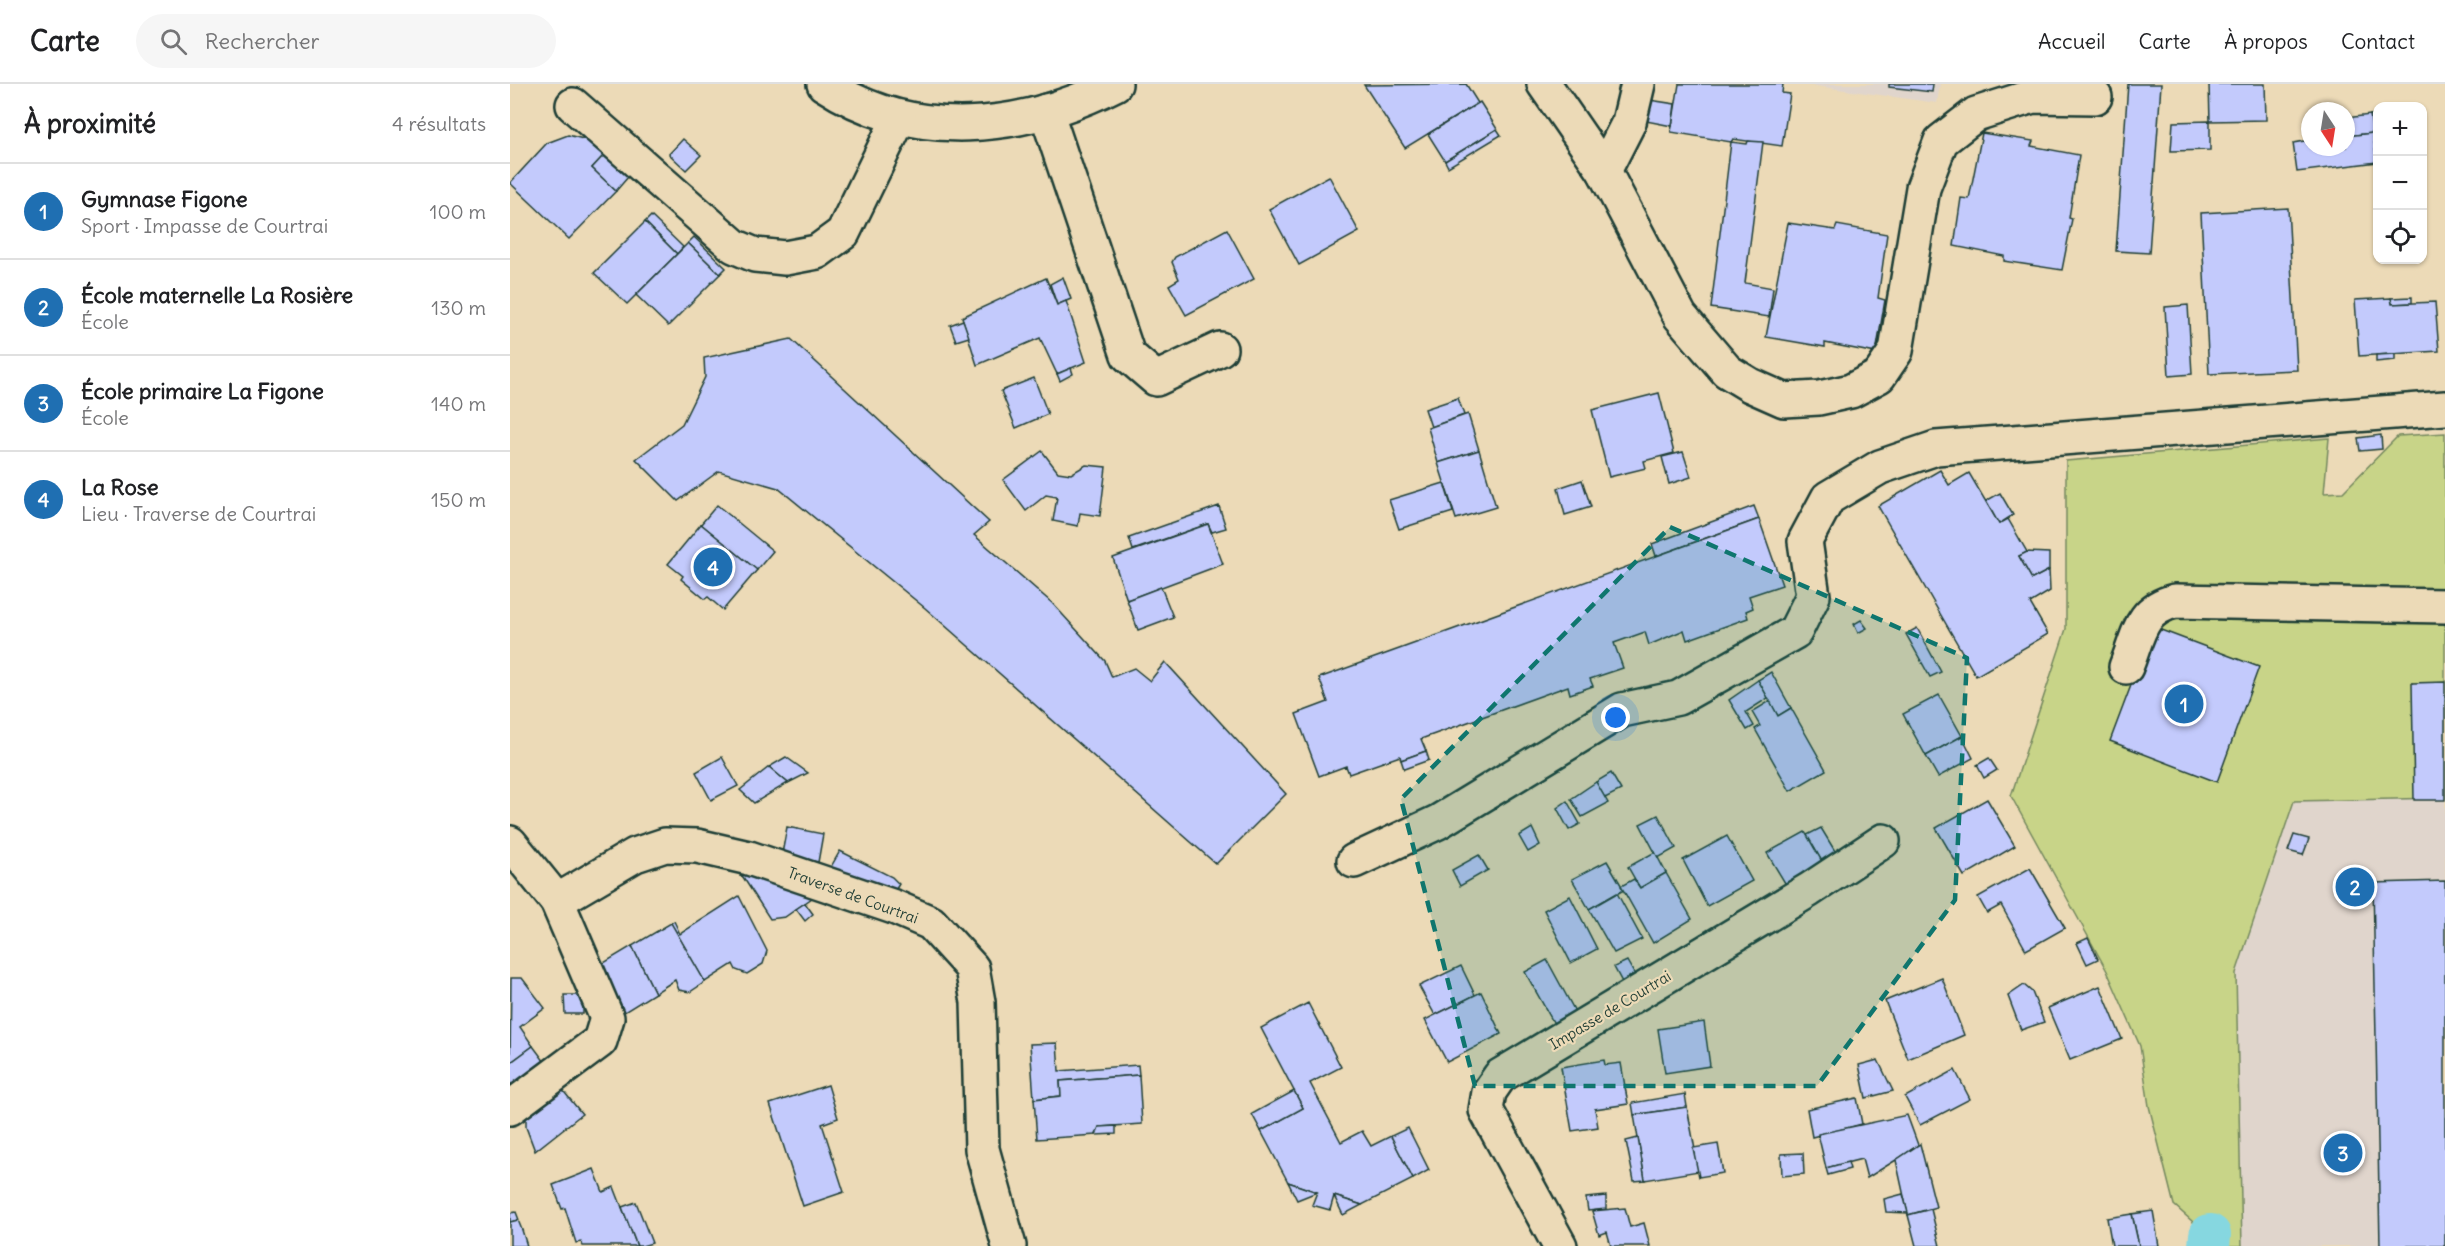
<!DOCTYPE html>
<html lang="fr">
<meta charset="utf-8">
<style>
:root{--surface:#fff;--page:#f6f6f6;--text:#202124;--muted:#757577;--line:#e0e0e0;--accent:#1f6fb2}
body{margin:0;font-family:Delius,sans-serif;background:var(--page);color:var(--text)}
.controls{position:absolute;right:18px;top:18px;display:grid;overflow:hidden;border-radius:12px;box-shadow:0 2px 4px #0004}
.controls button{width:54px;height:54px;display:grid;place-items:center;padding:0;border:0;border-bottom:2px solid var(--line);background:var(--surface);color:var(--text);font:30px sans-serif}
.compass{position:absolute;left:1791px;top:18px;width:54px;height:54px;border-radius:50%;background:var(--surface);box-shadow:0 2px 4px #0004;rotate:168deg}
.you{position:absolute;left:1106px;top:634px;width:21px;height:21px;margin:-15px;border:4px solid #fff;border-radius:50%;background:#1a73e8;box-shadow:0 0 0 9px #1a73e833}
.badge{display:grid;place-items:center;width:39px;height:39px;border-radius:50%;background:var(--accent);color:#fff;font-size:20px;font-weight:700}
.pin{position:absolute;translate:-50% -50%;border:3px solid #fff;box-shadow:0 2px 6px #0006}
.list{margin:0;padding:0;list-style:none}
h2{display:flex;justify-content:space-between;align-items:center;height:78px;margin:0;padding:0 24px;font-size:26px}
h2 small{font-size:20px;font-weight:400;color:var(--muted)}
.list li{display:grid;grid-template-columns:39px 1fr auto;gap:18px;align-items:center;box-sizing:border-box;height:96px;padding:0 24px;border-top:2px solid var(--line)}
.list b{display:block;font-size:22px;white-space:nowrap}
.list p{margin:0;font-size:20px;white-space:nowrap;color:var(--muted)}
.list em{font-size:20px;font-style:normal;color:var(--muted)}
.icon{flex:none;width:33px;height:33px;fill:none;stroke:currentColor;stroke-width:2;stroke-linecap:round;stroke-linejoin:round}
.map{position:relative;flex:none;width:1935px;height:1162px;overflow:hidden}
header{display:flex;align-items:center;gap:36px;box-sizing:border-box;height:84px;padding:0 30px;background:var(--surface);border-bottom:2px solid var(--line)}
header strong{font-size:28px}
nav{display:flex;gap:33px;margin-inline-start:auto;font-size:21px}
.search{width:420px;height:54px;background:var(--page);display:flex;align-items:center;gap:15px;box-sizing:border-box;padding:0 21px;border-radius:33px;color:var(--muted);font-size:22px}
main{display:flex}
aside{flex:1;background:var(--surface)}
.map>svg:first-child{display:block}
</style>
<header>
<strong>Carte</strong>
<div class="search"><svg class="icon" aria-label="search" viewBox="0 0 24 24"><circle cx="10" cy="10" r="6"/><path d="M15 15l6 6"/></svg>Rechercher</div>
<nav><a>Accueil</a><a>Carte</a><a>À propos</a><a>Contact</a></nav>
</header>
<main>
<aside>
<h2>À proximité<small>4 résultats</small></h2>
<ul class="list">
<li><span class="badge">1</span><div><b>Gymnase Figone</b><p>Sport · Impasse de Courtrai</p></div><em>100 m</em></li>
<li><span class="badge">2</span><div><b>École maternelle La Rosière</b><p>École</p></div><em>130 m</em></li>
<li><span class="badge">3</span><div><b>École primaire La Figone</b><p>École</p></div><em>140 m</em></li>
<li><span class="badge">4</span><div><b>La Rose</b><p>Lieu · Traverse de Courtrai</p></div><em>150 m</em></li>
</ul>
</aside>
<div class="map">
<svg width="1935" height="1162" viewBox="0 0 1935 1162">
<rect width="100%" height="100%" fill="#ecdab7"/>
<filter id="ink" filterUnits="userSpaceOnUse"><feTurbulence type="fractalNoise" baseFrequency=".0167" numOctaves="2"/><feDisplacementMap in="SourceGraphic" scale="12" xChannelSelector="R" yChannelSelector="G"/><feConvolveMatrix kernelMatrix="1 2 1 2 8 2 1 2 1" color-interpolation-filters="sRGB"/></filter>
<g filter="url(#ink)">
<g fill="#e0d5cc">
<polygon points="1292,0 1430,0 1427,19"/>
<polygon points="1935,714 1935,1162 1732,1162 1726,889 1784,717"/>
</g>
<polygon fill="#c8d488" stroke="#74885e" stroke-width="1.5" points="1935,349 1935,714 1784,717 1726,889 1732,1162 1710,1162 1664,1121 1639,1022 1630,962 1597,887 1501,712 1556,545 1556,377 1819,354 1814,409 1833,408 1888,352"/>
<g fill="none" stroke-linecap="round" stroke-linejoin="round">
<polyline stroke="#86d7e0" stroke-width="42" points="1699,1162 1700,1151"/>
</g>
<g fill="#c3cafc" stroke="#1f3d34" stroke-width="1.5">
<polygon points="956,0 968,19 895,64 854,1"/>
<polygon points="1169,0 1273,0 1272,9 1280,10 1272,62 1223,55 1221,58 1161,48"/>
<polygon points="1379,0 1423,0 1422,8 1379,3"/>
<polygon points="1618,0 1651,0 1639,169 1606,167"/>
<polygon points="1699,0 1755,0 1756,36 1700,37"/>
<polygon points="1133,15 1165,20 1162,42 1131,36"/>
<polygon points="970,18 987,45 935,77 918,50"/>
<polygon points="1868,30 1868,78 1867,78 1860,31"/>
<polygon points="1860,31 1863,49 1836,52 1836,34"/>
<polygon points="1700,37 1700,66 1661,67 1663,38"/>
<polygon points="987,45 991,51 938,83 935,77"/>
<polygon points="1472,49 1523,57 1521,62 1569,71 1559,134 1562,135 1552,186 1494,177 1494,172 1444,162 1451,114 1459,115"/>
<polygon points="1863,49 1867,78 1787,88 1783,59 1800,56 1800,63 1836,63 1836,52"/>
<polygon points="58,51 77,56 94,71 82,84 106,107 59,155 0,99 37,59"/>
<polygon points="173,55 191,71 176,86 159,70"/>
<polygon points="1238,57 1253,58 1235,199 1263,204 1259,233 1201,224 1221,58 1237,60"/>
<polygon points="94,71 118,93 106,107 82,84"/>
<polygon points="819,92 849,148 789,181 759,125"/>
<polygon points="1778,124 1787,286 1699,290 1691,129"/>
<polygon points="141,132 173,163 167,170 135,138"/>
<polygon points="135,138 167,170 117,220 84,189"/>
<polygon points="1278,139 1325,146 1327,141 1377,150 1368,214 1375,216 1366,269 1315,259 1315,263 1256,253"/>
<polygon points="717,145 744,195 676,231 659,201 669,195 662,178 665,173"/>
<polygon points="184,153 216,184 210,190 178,159"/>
<polygon points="178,159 210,190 158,242 126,211"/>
<polygon points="553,193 561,215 547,221 540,200"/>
<polygon points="536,194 547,221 556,217 576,278 547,290 530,254 467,281 452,233"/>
<polygon points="1902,213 1902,219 1882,220 1881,214"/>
<polygon points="1881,214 1882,220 1925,218 1929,267 1849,272 1845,216"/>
<polygon points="1678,221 1682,290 1659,292 1655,223"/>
<polygon points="453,236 459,253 446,257 440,241"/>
<polygon points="281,255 479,438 464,451 542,519 595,577 602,593 624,584 640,597 655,578 776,710 706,780 415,524 268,404 209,387 168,417 126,375 172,340 195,293 194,274"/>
<polygon points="1885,270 1885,276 1866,278 1866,271"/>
<polygon points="561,284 563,290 550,297 547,290"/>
<polygon points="524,294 538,330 506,344 491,307"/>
<polygon points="1149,309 1164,369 1134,377 1136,384 1099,393 1082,326"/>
<polygon points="948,314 954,331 921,343 915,325"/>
<polygon points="958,330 969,366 928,379 918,344"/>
<polygon points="1871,351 1872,365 1850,367 1848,354"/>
<polygon points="969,366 986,423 946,435 928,379"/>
<polygon points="532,367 548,388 561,390 576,381 596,383 590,432 570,429 568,442 543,437 547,413 536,411 516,427 493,396"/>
<polygon points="1173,368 1181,393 1159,400 1152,373"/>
<polygon points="1430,386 1439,401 1459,389 1489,440 1498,435 1517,468 1509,472 1522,495 1539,486 1540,507 1520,519 1538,550 1466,592 1368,422"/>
<polygon points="1072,396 1081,423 1055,431 1048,404"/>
<polygon points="934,399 943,428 889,445 879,416"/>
<polygon points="1490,409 1503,431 1489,440 1476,417"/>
<polygon points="207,421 263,467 247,486 191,440"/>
<polygon points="709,422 716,444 702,448 698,440 623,466 619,454"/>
<polygon points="1244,422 1249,435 1146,472 1142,460"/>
<polygon points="1249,435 1272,501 1239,512 1243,524 1236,527 1238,534 1177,556 1174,546 1139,561 1135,548 1104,559 1113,584 1080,595 1083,602 1060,610 1058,602 911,655 916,667 891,676 890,672 839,690 836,682 809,692 786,630 818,618 809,594"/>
<polygon points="191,440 247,486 213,526 198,513 195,515 171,495 173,492 158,480"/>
<polygon points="698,440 713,480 617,516 603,474"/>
<polygon points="1517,468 1539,469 1539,486 1522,495 1509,472"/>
<polygon points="651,503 663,533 628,546 617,516"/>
<polygon points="1351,536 1357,544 1348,549 1344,540"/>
<polygon points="1643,543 1749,583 1707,698 1600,657"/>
<polygon points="1407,544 1431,588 1420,593 1396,550"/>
<polygon points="1261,588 1281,624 1268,632 1248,596"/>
<polygon points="1248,596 1258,614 1236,628 1244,642 1237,646 1219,616"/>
<polygon points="1935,598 1935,716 1904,716 1902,599"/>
<polygon points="1429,611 1452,652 1416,672 1393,630"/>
<polygon points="1260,617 1268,632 1281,624 1316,686 1280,707 1245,645 1250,642 1242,628"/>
<polygon points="1452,652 1463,674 1428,693 1416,672"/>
<polygon points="916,667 919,676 894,685 891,676"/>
<polygon points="212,673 228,702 201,716 186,688"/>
<polygon points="276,673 298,689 278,699 259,683"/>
<polygon points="1479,674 1487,686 1474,694 1467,681"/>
<polygon points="259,683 278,699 244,719 230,706"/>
<polygon points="1101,689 1111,706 1095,714 1086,698"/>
<polygon points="1086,698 1098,719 1072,733 1061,715"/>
<polygon points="1477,715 1505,762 1454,792 1426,744"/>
<polygon points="1057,717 1070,740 1059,746 1047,724"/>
<polygon points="1148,731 1166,764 1148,774 1130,740"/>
<polygon points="277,743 313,750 307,784 271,775"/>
<polygon points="1022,744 1030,761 1018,768 1009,752"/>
<polygon points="1311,744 1328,772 1314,781 1297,751"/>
<polygon points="1295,748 1314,781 1278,804 1257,769"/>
<polygon points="1784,751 1799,755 1793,771 1778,767"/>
<polygon points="1217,752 1242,797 1197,822 1173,776"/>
<polygon points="330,767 382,793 389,800 383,810 318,788"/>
<polygon points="1145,768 1156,789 1130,804 1118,783"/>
<polygon points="969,771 978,786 950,802 942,786"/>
<polygon points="1097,777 1114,806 1079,825 1062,795"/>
<polygon points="236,783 309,809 275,833 260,835 233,793 230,792"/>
<polygon points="1520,784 1555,844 1516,866 1491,821 1477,829 1468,813"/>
<polygon points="1156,789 1182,835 1143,859 1111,802 1124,795 1130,804"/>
<polygon points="1935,797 1935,1162 1870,1162 1863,799"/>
<polygon points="1107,809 1132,855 1104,869 1079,825"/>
<polygon points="229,812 257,867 253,880 237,890 226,886 223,880 195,898 161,839 164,837 170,850"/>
<polygon points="1060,812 1087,865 1061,879 1034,826"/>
<polygon points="295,819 303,830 295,837 286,825"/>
<polygon points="161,839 195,898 180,908 169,906 165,896 145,909 122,862"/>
<polygon points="1578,854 1588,875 1577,880 1567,859"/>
<polygon points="122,862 145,909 108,932 87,883"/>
<polygon points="1037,876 1068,933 1047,945 1015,888"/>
<polygon points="1117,877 1126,893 1113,900 1104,883"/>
<polygon points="951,882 965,911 925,931 909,902"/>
<polygon points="1,894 12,894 35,924 10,943 23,962 0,979"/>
<polygon points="1432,894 1454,951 1398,975 1375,917"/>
<polygon points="1514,901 1522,908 1534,938 1511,946 1498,912"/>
<polygon points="1590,902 1612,955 1560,976 1538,924"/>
<polygon points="971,908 991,950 937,978 915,936"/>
<polygon points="54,911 73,911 73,930 55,930"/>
<polygon points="798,919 831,983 800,999 831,1058 852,1047 861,1062 881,1052 903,1095 852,1121 824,1112 820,1126 802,1121 807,1108 778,1098 751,1047 793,1024 751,944"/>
<polygon points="1194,938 1200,982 1155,989 1148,945"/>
<polygon points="547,959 549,987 628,981 629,991 550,997 551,1012 524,1015 520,960"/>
<polygon points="23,962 38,982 0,1011 0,979"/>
<polygon points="1094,976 1095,981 1111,979 1118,1020 1085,1025 1088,1043 1062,1047 1051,983"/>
<polygon points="1368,976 1383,1007 1356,1014 1349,981"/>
<polygon points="1445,986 1460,1015 1410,1041 1395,1013"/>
<polygon points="629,991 632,1040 589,1043 586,1051 527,1055 524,1015 551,1012 550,997"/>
<polygon points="318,1001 328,1034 312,1040 334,1108 293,1122 260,1020"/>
<polygon points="51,1004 72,1030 25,1067 16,1043 16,1031"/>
<polygon points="784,1007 793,1024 751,1047 742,1030"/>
<polygon points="1175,1010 1177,1023 1124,1031 1122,1019"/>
<polygon points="1347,1014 1352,1040 1302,1053 1297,1025"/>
<polygon points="1177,1023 1189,1087 1135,1096 1124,1031"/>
<polygon points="1397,1031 1408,1061 1386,1076 1357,1094 1352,1075 1316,1084 1308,1050"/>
<polygon points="606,1042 606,1050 586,1051 589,1043"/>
<polygon points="898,1044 919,1086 903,1095 881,1052"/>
<polygon points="1128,1054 1135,1096 1124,1097 1116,1057"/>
<polygon points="1208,1060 1213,1089 1189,1093 1183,1064"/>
<polygon points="1410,1060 1426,1123 1398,1131 1386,1076"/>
<polygon points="1293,1069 1294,1090 1272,1092 1271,1070"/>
<polygon points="1338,1078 1340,1085 1318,1091 1316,1084"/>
<polygon points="84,1085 93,1108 104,1103 127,1162 73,1162 71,1158 66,1159 55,1124 52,1125 43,1101"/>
<polygon points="778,1098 807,1108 787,1116"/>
<polygon points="1393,1110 1398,1129 1376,1128 1374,1115"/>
<polygon points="824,1112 852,1121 833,1131"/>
<polygon points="1096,1112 1096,1125 1078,1127 1076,1114"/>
<polygon points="126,1118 142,1159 132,1162 127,1162 112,1123"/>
<polygon points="1115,1124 1120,1143 1134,1139 1140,1162 1101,1162 1097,1148 1089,1151 1082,1127"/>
<polygon points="1421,1125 1430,1162 1406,1162 1398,1131"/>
<polygon points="1643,1127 1649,1162 1629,1162 1622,1130"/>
<polygon points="6,1128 9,1136 0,1138 0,1129"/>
<polygon points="1622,1130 1629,1162 1602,1162 1597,1134"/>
<polygon points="8,1136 12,1146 17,1162 0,1162 0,1138"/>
</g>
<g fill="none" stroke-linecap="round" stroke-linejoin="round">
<g stroke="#1f3d34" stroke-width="38">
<g id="minor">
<path d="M314 0C404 59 512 47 605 0"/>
<polyline points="1034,0 1094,87 1170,232 1217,287 1240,301 1274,316 1309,314 1341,307 1369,292 1386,267 1413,104 1431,57 1466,30 1523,12 1585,13"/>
<polyline points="63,21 224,162 245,171 275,174 307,168 333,149 389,34"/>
<polyline points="536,27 618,271 646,295 710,265"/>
<polyline points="1094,87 1119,38 1128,0"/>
<path d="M1616 583C1629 551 1629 526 1665 517L1935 522"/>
<polyline points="0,759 47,817 97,934 90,957 0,1024"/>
<polyline points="844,777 928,738 1112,626 1168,614 1285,548 1303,512 1295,457 1318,414 1370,383 1426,364 1935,324"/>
<polyline points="47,817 125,771 155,761 187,762 239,774 384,823 421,839 462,884 468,918 472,1065 499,1162"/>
<polyline points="1050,1162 976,1026 979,1008 990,992 1299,806 1373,757"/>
</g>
</g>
<use href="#minor" stroke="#ecdab7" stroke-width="33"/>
</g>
</g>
<path fill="#0f766e" fill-opacity="0.2" stroke="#0f766e" stroke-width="4.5" stroke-dasharray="12 8" stroke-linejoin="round" d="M1160 443 1457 574 1445 816 1307 1002H965L891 715Z"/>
<g text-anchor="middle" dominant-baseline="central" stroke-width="4.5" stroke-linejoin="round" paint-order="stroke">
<g font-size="15" fill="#1f3d34" stroke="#ecdab7">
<text transform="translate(343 811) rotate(20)">Traverse de Courtrai</text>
<text transform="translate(1100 926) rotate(-31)">Impasse de Courtrai</text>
</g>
</g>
</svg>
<div class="controls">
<button>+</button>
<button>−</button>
<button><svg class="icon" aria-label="locate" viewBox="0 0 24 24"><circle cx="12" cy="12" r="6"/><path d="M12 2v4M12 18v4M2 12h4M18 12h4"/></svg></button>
</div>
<svg class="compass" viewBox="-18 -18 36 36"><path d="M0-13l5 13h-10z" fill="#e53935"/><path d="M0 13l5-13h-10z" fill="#757577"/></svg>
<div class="you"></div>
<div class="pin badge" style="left:1674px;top:620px">1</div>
<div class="pin badge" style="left:1845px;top:803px">2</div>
<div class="pin badge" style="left:1833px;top:1069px">3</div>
<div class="pin badge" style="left:203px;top:483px">4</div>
</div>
</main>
